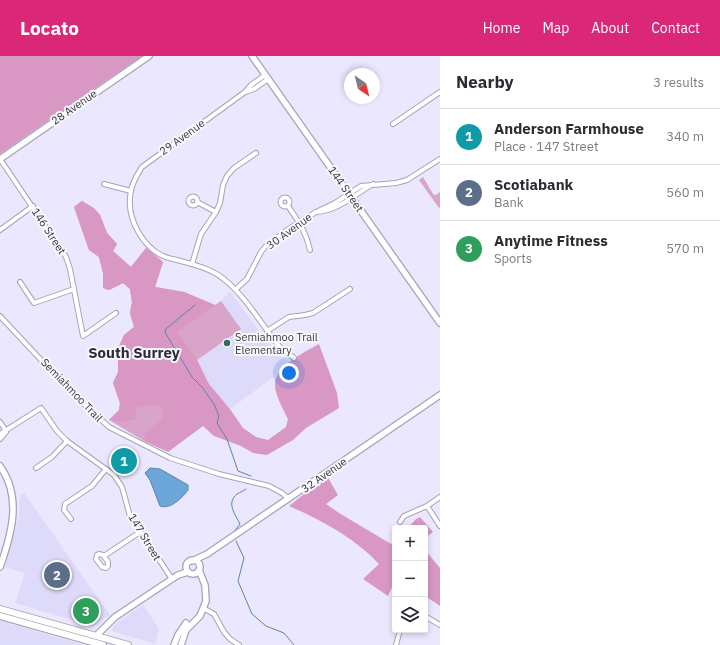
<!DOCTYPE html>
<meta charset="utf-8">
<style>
:root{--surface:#fff;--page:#f2f2f3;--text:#2b2b33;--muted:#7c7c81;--line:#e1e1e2;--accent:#db2777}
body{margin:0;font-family:"IBM Plex Sans",sans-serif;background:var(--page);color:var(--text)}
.controls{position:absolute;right:12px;bottom:12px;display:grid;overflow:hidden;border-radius:4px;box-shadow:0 2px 6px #0003}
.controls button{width:36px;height:36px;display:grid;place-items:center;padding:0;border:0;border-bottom:1px solid var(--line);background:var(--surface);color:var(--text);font:20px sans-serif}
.compass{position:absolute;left:344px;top:12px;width:36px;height:36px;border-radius:50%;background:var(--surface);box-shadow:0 2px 6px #0003;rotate:145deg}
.you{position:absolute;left:289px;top:317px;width:14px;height:14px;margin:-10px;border:3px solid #fff;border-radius:50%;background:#1a73e8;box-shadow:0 0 0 6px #1a73e833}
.badge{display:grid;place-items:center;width:26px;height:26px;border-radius:50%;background:var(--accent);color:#fff;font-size:13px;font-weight:700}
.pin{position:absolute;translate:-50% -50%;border:2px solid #fff;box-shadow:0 1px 4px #0006}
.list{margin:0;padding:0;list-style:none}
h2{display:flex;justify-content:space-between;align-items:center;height:52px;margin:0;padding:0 16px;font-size:17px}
h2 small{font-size:13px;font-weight:400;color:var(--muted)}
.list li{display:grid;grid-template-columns:26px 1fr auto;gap:12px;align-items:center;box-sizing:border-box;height:56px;padding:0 16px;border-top:1px solid var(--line)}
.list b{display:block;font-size:15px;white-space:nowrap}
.list p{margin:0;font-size:13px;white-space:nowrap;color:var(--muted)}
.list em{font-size:13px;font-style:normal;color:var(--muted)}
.icon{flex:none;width:22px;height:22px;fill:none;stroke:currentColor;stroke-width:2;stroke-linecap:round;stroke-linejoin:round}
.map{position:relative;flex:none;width:440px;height:589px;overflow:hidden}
header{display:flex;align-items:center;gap:24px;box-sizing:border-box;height:56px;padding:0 20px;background:var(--accent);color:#fff}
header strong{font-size:19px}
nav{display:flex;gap:22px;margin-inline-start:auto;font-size:14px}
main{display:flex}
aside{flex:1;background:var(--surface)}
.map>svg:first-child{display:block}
</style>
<header>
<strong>Locato</strong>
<nav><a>Home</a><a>Map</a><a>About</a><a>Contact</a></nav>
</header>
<main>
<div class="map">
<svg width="440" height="589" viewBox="0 0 440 589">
<rect width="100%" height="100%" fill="#eae7ff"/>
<g fill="#dedaf9">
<polygon points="230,236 277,298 289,306 279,317 230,353 209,328 197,304 177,276 221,245"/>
<polygon points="24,437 110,559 93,570 15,547 25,517 5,511 19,460 20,440"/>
<polygon points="143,549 159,573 155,588 112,575 113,571 118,566"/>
<polygon points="0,565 84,589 0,589"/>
</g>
<g fill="#d8a4c7">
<polygon points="423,121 433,138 436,139 440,136 440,151 439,152 419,124"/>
<polygon points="82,145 94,153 100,159 107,177 117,188 113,195 131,211 146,192 163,206 155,231 184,236 215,249 221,245 241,273 197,304 203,317 155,390 144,385 109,364 119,354 120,347 113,327 118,316 118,296 120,288 124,279 134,271 130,257 132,246 130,233 123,227 109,234 103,232 103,217 99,201 89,194 74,151"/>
</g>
<g fill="#d898c3">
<polygon points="0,0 142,0 0,98"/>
<path d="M82 145 94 152 100 159 107 177 117 188 113 195 131 211 146 192 163 206 155 231 184 236 215 249 177 276 197 304 209 328 230 353 243 372 256 381 268 384 286 371 288 363C284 355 274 337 275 328 275 310 305 296 319 288L337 337 339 352 306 372 293 384 267 399 253 397 241 390 214 380 203 370 168 396 144 385 146 376 163 363 161 351 151 349 136 352 135 363 121 366 109 364 119 354 120 347 113 327 118 316V296L120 288 124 279 134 271 130 257 132 246 130 233 123 227 109 234 103 232V217L99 201 89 194 74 151Z"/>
<path d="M327 420 338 439 326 448 339 457 391 488 395 485V529H393L388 540 363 523 379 508C355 482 321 464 289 450Z"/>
<polygon points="420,461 433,476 425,482 425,472 408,472 416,463"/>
<polygon points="425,494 440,512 440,550 425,540"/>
</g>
<path fill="#6da7d9" stroke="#5c85aa" d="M150 412 160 413 188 429V434C182 442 170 454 160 450L150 424 145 417Z"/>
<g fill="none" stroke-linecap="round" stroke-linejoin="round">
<g stroke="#5c85aa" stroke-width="1">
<polyline points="195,249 167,272 165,274 166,278 192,321 202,331 214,348 219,360 217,367 227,383 238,415 251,420"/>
<path d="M233 477 240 468C235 458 226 447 237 438 240 436 244 435 246 433"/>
<polyline points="236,485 244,502 238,525 252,558 266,570 284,577 294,589"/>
</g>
<g stroke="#a6a3b9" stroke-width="6">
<g id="street">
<path d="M265 19 251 29 245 36 142 111C136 120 130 131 130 142 128 164 143 191 163 200 167 202 173 203 177 204 194 209 211 212 225 224 245 240 262 269 279 290L284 295 294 302"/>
<polyline points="245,36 254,33 268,23"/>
<polyline points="393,68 440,36"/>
<polyline points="0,103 66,201 70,213 83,280 116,257"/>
<polyline points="104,128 131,135"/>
<path d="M373 128C354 139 338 155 316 156L335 147 361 130 396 127 407 124 440 103"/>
<circle cx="193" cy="145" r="4.5"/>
<circle cx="285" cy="146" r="4.5"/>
<polyline points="197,146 216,156"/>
<path d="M288 150C298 165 306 175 310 194"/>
<polyline points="0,174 33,150"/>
<polyline points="192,208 201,178 216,156 220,147 223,129 227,120 234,112 256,97"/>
<polyline points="20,226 34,247 74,233"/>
<polyline points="236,233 247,223 261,196 265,191 287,174 316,156"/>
<polyline points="0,260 71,336 109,371 170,402 219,418 269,430 282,437 289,443"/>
<polyline points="267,275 289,261 305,259 313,257 350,233"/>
<polyline points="0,366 6,375"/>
<polyline points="0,378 41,352 57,375 67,385 114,419 122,431 130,460 172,523"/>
<polyline points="0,383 6,376"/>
<polyline points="36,412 52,401 67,385"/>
<polyline points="427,450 440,470"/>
<polyline points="71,463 64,454 65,448 92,430 106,413"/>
<polyline points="400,466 404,460 427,450 440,441"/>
<polygon points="99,498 103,499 108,506 108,510 106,512 102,511 96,503 97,499"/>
<polyline points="104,500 140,476"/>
<polyline points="203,552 214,558 224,576 230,583 239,589"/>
<polyline points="425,560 440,569"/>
<polyline points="396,589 400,574"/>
</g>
</g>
<g stroke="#a6a3b9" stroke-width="8">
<g id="secondary">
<polyline points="252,0 440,267"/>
<polyline points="0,103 149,0"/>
<path d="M0 410C22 441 12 477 0 511"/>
<circle cx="193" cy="511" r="7"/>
<polyline points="192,505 207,498 440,339"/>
<polyline points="96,580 115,561 178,519 188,516"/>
<polyline points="174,589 178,579 186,567"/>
<polyline points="181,589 186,574 200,560 206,545 205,529 199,514"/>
</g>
</g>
<g stroke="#a6a3b9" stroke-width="8">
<g id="primary">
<polyline points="0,553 128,589"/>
<polyline points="0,560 103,589"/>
</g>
</g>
<use href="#street" stroke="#fff" stroke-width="4"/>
<use href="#secondary" stroke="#fff" stroke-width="5.5"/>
<use href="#primary" stroke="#fff" stroke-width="6"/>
</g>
<circle fill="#2c6e5f" stroke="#f7f7fc" stroke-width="1.5" cx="227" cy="287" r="4"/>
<g text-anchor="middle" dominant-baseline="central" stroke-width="4" stroke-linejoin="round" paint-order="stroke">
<g font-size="11" fill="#36353e" stroke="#f7f7fc">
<text transform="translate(74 51) rotate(-35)">28 Avenue</text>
<text transform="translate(182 81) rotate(-36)">29 Avenue</text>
<text transform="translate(346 133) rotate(55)">144 Street</text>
<text transform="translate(49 175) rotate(57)">146 Street</text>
<text transform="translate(289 175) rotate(-36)">30 Avenue</text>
<text transform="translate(72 334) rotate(46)">Semiahmoo Trail</text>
<text transform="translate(324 419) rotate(-35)">32 Avenue</text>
<text transform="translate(145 481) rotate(59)">147 Street</text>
</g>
<g font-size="11" fill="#36353e" stroke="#f7f7fc" text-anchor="start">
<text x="235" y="281">Semiahmoo Trail<tspan x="235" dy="13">Elementary</tspan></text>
</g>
<g font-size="15" font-weight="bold" fill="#2c293b" stroke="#f7f7fc">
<text x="134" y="296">South Surrey</text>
</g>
</g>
</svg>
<div class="controls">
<button>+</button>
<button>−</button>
<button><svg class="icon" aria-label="layers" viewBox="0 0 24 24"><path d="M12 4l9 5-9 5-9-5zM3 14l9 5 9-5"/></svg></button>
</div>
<svg class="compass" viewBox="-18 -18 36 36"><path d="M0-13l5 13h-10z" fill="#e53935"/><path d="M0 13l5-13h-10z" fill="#7c7c81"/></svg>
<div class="you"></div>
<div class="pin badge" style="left:124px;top:405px;background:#0f9aa8">1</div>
<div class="pin badge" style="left:57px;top:519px;background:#5c6f8a">2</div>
<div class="pin badge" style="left:86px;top:555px;background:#2e9e5b">3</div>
</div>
<aside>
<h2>Nearby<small>3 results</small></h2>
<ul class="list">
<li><span class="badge" style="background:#0f9aa8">1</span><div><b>Anderson Farmhouse</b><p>Place · 147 Street</p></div><em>340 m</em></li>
<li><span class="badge" style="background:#5c6f8a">2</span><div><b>Scotiabank</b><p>Bank</p></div><em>560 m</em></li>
<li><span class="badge" style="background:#2e9e5b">3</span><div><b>Anytime Fitness</b><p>Sports</p></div><em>570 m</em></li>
</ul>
</aside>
</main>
